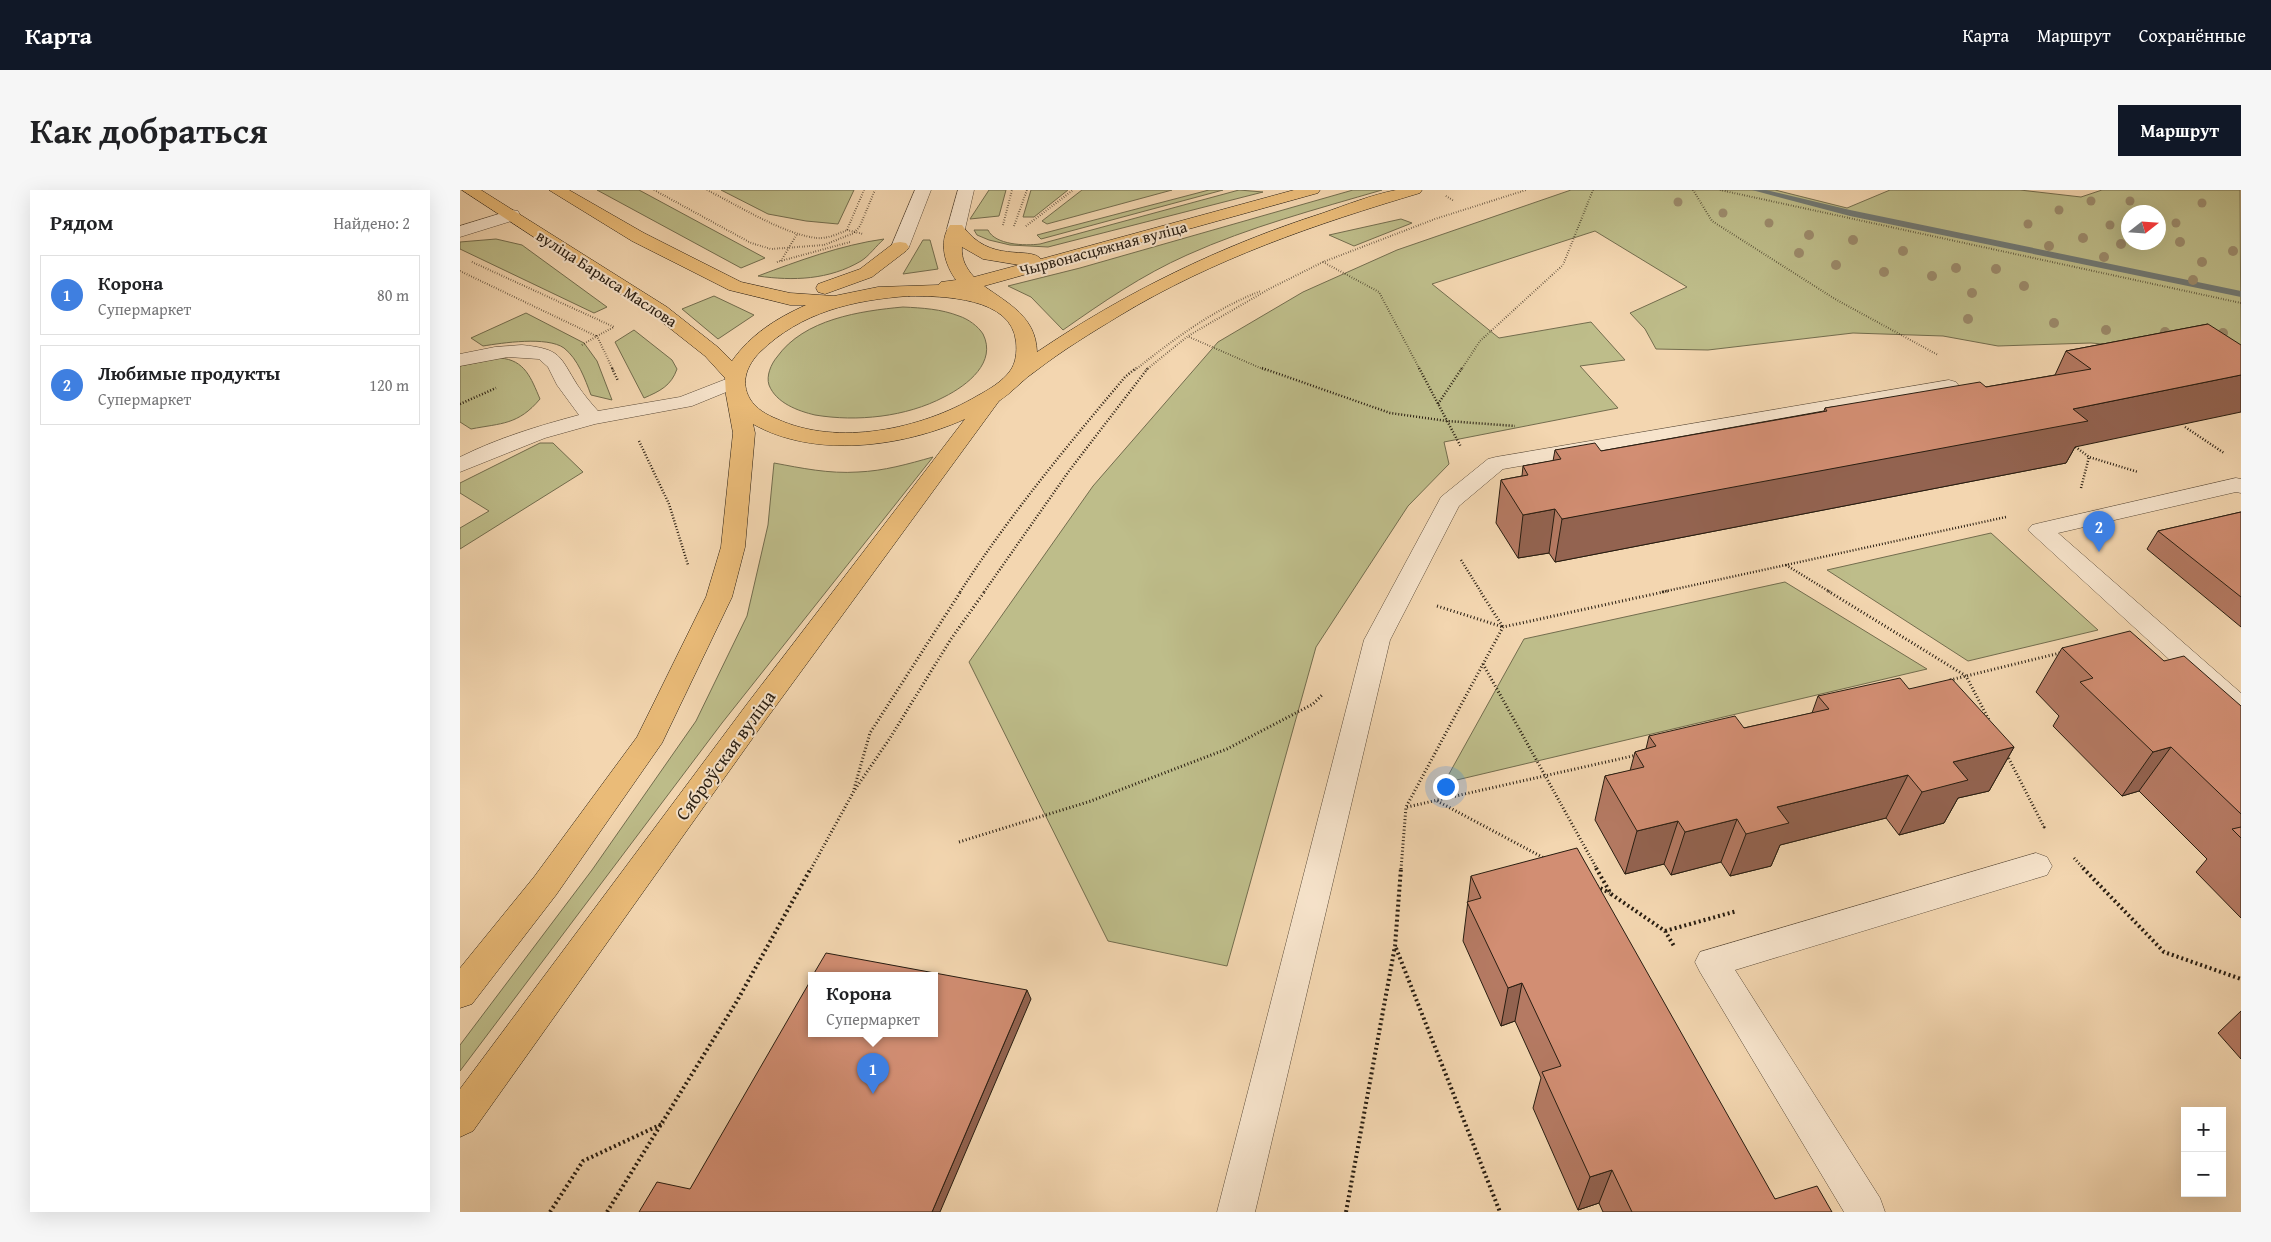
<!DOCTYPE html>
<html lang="ru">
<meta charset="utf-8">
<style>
:root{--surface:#fff;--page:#f6f6f6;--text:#202124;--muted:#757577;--line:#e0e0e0;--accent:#111827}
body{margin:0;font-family:"Gentium Book Plus",serif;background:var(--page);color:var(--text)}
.controls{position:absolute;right:15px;bottom:15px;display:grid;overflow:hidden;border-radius:0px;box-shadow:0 5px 20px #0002}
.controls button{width:45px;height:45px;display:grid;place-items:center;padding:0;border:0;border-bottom:1px solid var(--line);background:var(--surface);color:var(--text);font:25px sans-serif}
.compass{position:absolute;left:1661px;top:15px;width:45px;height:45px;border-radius:50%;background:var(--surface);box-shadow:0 5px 20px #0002;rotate:73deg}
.you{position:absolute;left:985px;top:596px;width:18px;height:18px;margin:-12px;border:4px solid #fff;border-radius:50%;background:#1a73e8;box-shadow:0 0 0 8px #1a73e833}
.badge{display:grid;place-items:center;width:32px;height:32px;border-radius:50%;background:var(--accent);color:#fff;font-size:16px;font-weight:700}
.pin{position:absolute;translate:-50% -41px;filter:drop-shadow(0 1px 2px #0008)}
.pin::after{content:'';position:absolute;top:26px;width:18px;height:15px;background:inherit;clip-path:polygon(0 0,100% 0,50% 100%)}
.popup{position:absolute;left:348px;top:782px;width:130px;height:65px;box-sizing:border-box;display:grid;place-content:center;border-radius:0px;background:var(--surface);filter:drop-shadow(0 1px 4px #0005);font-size:16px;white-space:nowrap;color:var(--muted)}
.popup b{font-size:19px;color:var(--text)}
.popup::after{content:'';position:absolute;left:50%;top:100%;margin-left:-10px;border:10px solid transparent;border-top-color:var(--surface)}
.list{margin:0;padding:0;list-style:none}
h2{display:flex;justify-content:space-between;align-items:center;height:65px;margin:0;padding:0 20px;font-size:21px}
h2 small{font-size:16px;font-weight:400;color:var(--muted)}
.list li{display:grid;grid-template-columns:32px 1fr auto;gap:15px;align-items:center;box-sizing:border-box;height:80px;margin:0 10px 10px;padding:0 10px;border:1px solid var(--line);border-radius:0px}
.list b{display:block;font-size:19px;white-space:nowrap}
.list p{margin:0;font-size:16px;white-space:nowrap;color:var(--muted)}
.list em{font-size:16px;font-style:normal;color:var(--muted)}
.map{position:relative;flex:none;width:1781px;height:1022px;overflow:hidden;border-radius:0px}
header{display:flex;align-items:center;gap:30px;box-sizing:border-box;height:70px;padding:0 25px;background:var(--accent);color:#fff}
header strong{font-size:24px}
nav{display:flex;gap:28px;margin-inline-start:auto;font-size:18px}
.intro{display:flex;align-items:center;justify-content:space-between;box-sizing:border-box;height:120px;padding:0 30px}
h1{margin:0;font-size:35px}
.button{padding:12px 22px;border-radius:0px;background:var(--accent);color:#fff;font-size:18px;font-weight:700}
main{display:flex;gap:30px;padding:0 30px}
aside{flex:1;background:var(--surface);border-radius:0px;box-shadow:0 5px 20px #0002}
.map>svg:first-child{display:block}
</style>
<header>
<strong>Карта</strong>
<nav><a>Карта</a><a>Маршрут</a><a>Сохранённые</a></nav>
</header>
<div class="intro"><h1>Как добраться</h1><a class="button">Маршрут</a></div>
<main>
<aside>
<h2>Рядом<small>Найдено: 2</small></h2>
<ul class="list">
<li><span class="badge" style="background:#3f7fe0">1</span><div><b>Корона</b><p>Супермаркет</p></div><em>80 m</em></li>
<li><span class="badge" style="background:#3f7fe0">2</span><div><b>Любимые продукты</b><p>Супермаркет</p></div><em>120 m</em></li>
</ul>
</aside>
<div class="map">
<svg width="1781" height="1022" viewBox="0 0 1781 1022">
<rect width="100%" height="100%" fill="#f3d6b0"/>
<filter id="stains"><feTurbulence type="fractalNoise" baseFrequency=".004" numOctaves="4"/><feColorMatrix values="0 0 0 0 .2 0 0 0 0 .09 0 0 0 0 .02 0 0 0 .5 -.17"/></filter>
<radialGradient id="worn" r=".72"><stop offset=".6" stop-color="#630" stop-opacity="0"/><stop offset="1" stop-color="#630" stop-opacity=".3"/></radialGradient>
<g fill="#bebd8a" stroke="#736d4e" fill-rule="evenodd">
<polygon points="137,0 179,0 305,68 281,78"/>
<polygon points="261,0 394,0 378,34 346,31 308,24"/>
<polygon points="529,0 546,0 539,26 510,29"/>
<polygon points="571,0 608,0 574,27 563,27"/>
<polygon points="622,0 712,0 587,34 582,31"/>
<polygon points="749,0 763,0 581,49 577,45"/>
<path d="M779 0 803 2 588 57 550 55 529 50 517 45 514 40H528C535 55 565 56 580 54Z"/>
<path d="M893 0H922C857 19 789 37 727 65 682 85 643 112 603 140L571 107 548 96 620 78Z"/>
<path d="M1111 0H1315L1387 18 1430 0H1560L1621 7 1642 0H1780L1781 166 1631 153 1538 156 1483 146 1393 143 1248 160 1196 159 1185 139 1170 123 1227 97 1135 41 972 94 1039 148 1131 132 1165 170 1120 176 1158 218 984 252 989 274 948 316 856 457 767 776 648 751 509 472 633 296 758 152 843 102 937 60ZM1668 22H1698V52H1668Z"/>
<polygon points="941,29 952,33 894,56 869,45"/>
<polygon points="36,49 62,55 147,117 134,123 0,59 0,52"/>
<path d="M424 49C416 56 409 66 401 71 369 90 333 91 298 86 338 71 381 55 424 49Z"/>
<polygon points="463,50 470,50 478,79 443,84"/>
<polygon points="254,106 294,125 258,149 222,119"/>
<path d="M443 117C463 118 481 119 499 126 508 129 518 136 523 144 537 172 508 195 484 207 446 227 397 232 355 225 338 221 316 213 309 195 306 186 311 174 317 167 344 129 400 121 443 117Z"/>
<path d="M66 123 124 153 137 171 152 210 131 205C125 189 118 169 104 158 87 146 42 153 23 156L11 148Z"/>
<path d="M174 140 212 170 217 179C211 196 200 201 184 208L155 152Z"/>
<path d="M40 168C65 170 71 188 80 209 58 235 42 233 11 239L0 232V176Z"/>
<polygon points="80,253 93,253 123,282 0,359 0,338 29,321 0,303 0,293"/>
<path d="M473 267 262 533 0 881V855L132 680 236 531 287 426 308 335 314 273C341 278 369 284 398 282 424 281 448 274 473 267Z"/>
<polygon points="1531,343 1638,440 1508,471 1367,380"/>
<polygon points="1325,392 1467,479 984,593 1064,449"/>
</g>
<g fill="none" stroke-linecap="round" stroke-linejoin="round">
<polygon fill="#707975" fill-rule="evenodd" points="1292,0 1306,0 1390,20 1781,101 1781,107 1390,26"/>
<g stroke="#5b4b39" stroke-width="1">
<g id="minor">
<polygon points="455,0 471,0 449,57 446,61 434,61 431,57"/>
<polygon points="498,0 514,0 505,39 502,43 490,43 487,39"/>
<polygon points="52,20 58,21 60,25 58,29 0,47 0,36"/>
<path d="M62 155C102 159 99 166 118 196 124 205 131 213 138 221L220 207 274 186 281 188 284 192 281 196 232 216 135 234 85 248 0 282V267C38 248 78 236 119 225L97 195 88 177 79 169 48 167 0 176V164L35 157Z"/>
<polygon points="1489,190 1496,192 1499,196 1496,200 1043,279 999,316 930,450 795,1022 757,1022 904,450 981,307 1028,269 1036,267"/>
<polygon points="1776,288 1781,289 1781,303 1776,302 1598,343 1781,503 1781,529 1771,526 1568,340 1572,335 1580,333"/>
<polygon points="1576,663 1587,667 1592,676 1587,685 1275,780 1420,1008 1425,1022 1384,1022 1240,782 1235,772 1240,762"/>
</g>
</g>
<g stroke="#281d11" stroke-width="1">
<g id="major">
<path d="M2 0H21L207 117 259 158 272 171C291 144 317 128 346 115H330L269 100 172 51 89 0H109L184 43 281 92 330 103 374 106 418 97 478 95 481 92 496 90C485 75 478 52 490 35H502C530 75 569 55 581 69L834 0H860L858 3 524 96C549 114 576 127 577 162 666 102 760 56 863 23 886 15 911 5 936 0 944 0 954 0 962 0L960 3C856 34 753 69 659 126 631 143 603 160 577 180 563 189 553 202 539 211L307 528 13 941 0 947V899L287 514 505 229C443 257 355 269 293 234L295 243 285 357 272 407 202 553 96 705 12 814 0 818V778L74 687 177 547 246 407 261 357 273 243 266 205 265 188 245 166 193 125ZM502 57 523 69 559 75 514 87C506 78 501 69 502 57ZM449 106C483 106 552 107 556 152 557 162 556 173 550 181 542 192 528 200 517 206 461 239 378 257 317 229 307 225 296 219 290 209 280 192 287 175 300 162 341 122 393 110 449 106Z"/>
<polygon points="440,52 446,53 449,57 446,61 412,87 365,104 358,102 356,98 358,94 400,79 434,53"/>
</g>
</g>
<g stroke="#281d11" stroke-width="2" stroke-dasharray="0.5 2" stroke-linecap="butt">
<polyline points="194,0 291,53 311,59 364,55 394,43 400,36 415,0"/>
<path d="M247 0C277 15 325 45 357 48 367 49 378 44 387 40L404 0"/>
<polyline points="1233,0 1252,31 1375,109 1478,165"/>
<polyline points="1260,0 1781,113"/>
<polyline points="986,6 994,11"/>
<polyline points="543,35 552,0"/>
<polyline points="554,36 567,0"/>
<polyline points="566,36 613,0"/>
<polyline points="387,40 403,44"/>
<polyline points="321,71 337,44"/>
<polyline points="12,72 154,137"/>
<polyline points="317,72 390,52"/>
<polyline points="863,72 919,102 960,180"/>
<polyline points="0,81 136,146"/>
<polyline points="729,147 805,180"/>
<polyline points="122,155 137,146"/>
<polyline points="153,180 137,146 154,137"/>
<path d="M675 180C714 149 754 119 801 101"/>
<polyline points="686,180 728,146 809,99 863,72 975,29 1066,0"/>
<polyline points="1001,180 1020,151 1103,75 1133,0"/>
</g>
<g stroke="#281d11" stroke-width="2.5" stroke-dasharray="1 2" stroke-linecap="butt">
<polyline points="152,178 158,191"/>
<polyline points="802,178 930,223 987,231 1055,236"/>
<polyline points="959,178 1001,257"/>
<polyline points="0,214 36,198"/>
<polyline points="978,214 1002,178"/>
<polyline points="1725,237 1764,263"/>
<polyline points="179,251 209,314 228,375"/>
<polyline points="1613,255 1629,267 1678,282"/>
<polyline points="1621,298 1629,267"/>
<polyline points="1001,370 1021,402"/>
<polyline points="1326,375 1370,402"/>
<path d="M500 402C549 326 607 256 665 187L676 178"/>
<polyline points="524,402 609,281 688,178"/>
<polyline points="1202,402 1546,327"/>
</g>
<g stroke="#281d11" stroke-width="3" stroke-dasharray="1 2.5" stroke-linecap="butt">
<polyline points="1368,401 1506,486 1529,530"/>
<polyline points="977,416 1043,437 1020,401"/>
<polyline points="1023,474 1137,679"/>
<polyline points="1490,490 1600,463"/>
<polyline points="1547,565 1584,637 1582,637"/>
<polyline points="394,599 410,543 501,401"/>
<polyline points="977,611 1084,668"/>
<polyline points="947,617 1177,565"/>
<polyline points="499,652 631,611 767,559 853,514 862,505"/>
<polyline points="1614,668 1624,679"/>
<polyline points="351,679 394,601 430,548 491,449 525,401"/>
<polyline points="941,679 946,617 1043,437 1208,401"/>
</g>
<g stroke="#281d11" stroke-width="4" stroke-dasharray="2 3" stroke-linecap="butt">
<polyline points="1136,678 1151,704 1205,741 1214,756"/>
<polyline points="1623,678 1704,762 1781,789"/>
<polyline points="1136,696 1150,703"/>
<polyline points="1205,741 1277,721"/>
<polyline points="936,758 1040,1022"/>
<polyline points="90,1022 123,971 204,933"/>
<polyline points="147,1022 277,811 351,678"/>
<polyline points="886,1022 935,756 941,678"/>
</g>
<use href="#minor" fill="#f7e4cc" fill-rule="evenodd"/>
<use href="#major" fill="#eabb78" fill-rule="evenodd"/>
</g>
<g fill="#9c8b6c">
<circle cx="1631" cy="11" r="4.5"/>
<circle cx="1670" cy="11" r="4.5"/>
<circle cx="1218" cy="12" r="4.5"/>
<circle cx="1742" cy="13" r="4.5"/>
<circle cx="1599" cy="20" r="4.5"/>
<circle cx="1263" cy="23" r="4.5"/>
<circle cx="1309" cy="33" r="4.5"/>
<circle cx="1716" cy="33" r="4.5"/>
<circle cx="1568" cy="34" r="4.5"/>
<circle cx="1650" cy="35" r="4.5"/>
<circle cx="1349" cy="45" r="5"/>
<circle cx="1623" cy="48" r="5"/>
<circle cx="1393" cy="50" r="5"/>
<circle cx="1720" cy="52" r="5"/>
<circle cx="1661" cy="54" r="5"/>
<circle cx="1589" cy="56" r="5"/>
<circle cx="1443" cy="61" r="5"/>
<circle cx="1773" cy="61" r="5"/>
<circle cx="1339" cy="63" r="5"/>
<circle cx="1644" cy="67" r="5"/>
<circle cx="1742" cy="72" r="5"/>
<circle cx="1376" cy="75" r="5"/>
<circle cx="1496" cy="78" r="5"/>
<circle cx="1536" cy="79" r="5"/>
<circle cx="1424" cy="82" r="5"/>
<circle cx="1472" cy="86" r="5"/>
<circle cx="1733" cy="90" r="5"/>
<circle cx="1564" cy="96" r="5"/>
<circle cx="1512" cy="103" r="5"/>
<circle cx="1508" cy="129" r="5"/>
<circle cx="1594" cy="133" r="5"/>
<circle cx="1646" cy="140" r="5"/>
<circle cx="1705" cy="142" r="5"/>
<circle cx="1763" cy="143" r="5"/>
</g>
<g fill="#b57a63" stroke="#281d11">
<polygon points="1748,134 1615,257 1606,273 1095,372 1089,363 1058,368 1036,333 1041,290 1062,286 1063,276 1093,271 1095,260 1141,261 1364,221 1365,218 1526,197 1595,185 1606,161"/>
<polygon points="1781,322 1781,437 1687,359 1698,341"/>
<polygon points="1602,458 1704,471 1781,516 1781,728 1736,682 1747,669 1679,601 1662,606 1593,536 1599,526 1576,502"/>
<polygon points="1449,499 1554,557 1529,601 1498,608 1484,633 1439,645 1426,628 1320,655 1311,676 1270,686 1261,672 1211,685 1204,674 1165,684 1135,630 1145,586 1170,581 1175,562 1186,559 1189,546 1284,538 1352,523 1358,506"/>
<polygon points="1011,686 1315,1009 1372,1022 1143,1022 1139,1013 1118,1020 1073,918 1081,888 1055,831 1041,836 1003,751"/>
<polygon points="1781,821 1781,869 1758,843"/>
</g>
<g fill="#936350" stroke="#281d11">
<polygon points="1781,185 1781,222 1615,257 1606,273 1095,372 1102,329 1613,219"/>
<polygon points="1095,319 1089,363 1058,368 1063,325"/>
<polygon points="1554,557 1529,601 1498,608 1484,633 1439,645 1462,602 1493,572"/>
<polygon points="1711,557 1679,601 1662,606 1693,562"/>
<polygon points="1448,585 1426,628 1320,655 1311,676 1270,686 1286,644 1317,617"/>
<polygon points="1277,629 1261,672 1211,685 1225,642"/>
<polygon points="1218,631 1204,674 1165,684 1177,641"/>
<polygon points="1062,793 1055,831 1041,836 1048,798"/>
<polygon points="567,800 571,809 480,1022 472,1022"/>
<polygon points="1152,980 1139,1013 1118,1020 1130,987"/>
</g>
<g fill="#d28e73" stroke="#281d11">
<polygon points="1748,134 1781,155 1781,185 1613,219 1628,231 1102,329 1095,319 1063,325 1041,290 1068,285 1063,276 1101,269 1095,260 1135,253 1141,261 1367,221 1365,218 1520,192 1526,197 1631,179 1606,161"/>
<polygon points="1781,322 1781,407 1698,341"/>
<polygon points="1670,441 1704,471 1724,466 1781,516 1781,624 1711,557 1693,562 1620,492 1633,488 1602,458"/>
<polygon points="1440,488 1449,499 1492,489 1554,557 1493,572 1508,590 1462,602 1448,585 1317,617 1329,633 1286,644 1277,629 1225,642 1218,631 1177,641 1145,586 1184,577 1175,562 1196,556 1189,546 1275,526 1284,538 1369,519 1358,506"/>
<polygon points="1781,637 1781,648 1772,639"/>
<polygon points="1117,658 1315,1009 1357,996 1372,1022 1172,1022 1152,980 1130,987 1082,882 1101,876 1062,793 1048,798 1007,712 1021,708 1011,686"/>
<polygon points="366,763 567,800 472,1022 179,1022 197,992 230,999 352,788 352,843 474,843 474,785 353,785"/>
</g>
<g text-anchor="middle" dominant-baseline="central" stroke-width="4" stroke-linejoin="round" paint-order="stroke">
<g font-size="16" fill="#281d11" stroke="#f7e4cc">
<text transform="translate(643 58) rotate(-15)">Чырвонасцяжная вуліца</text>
<text transform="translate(147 88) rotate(33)">вуліца Барыса Маслова</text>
</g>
<g font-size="19" fill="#281d11" stroke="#f7e4cc">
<text transform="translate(265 565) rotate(-54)">Сяброўская вуліца</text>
</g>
</g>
<rect width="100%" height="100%" filter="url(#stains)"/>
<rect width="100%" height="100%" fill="url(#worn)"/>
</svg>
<div class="controls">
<button>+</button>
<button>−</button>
</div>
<svg class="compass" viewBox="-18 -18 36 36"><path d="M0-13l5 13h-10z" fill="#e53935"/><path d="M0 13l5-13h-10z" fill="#757577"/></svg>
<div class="you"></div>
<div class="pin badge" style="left:413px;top:904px;background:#3f7fe0">1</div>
<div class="popup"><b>Корона</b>Супермаркет</div>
<div class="pin badge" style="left:1639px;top:362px;background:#3f7fe0">2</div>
</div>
</main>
